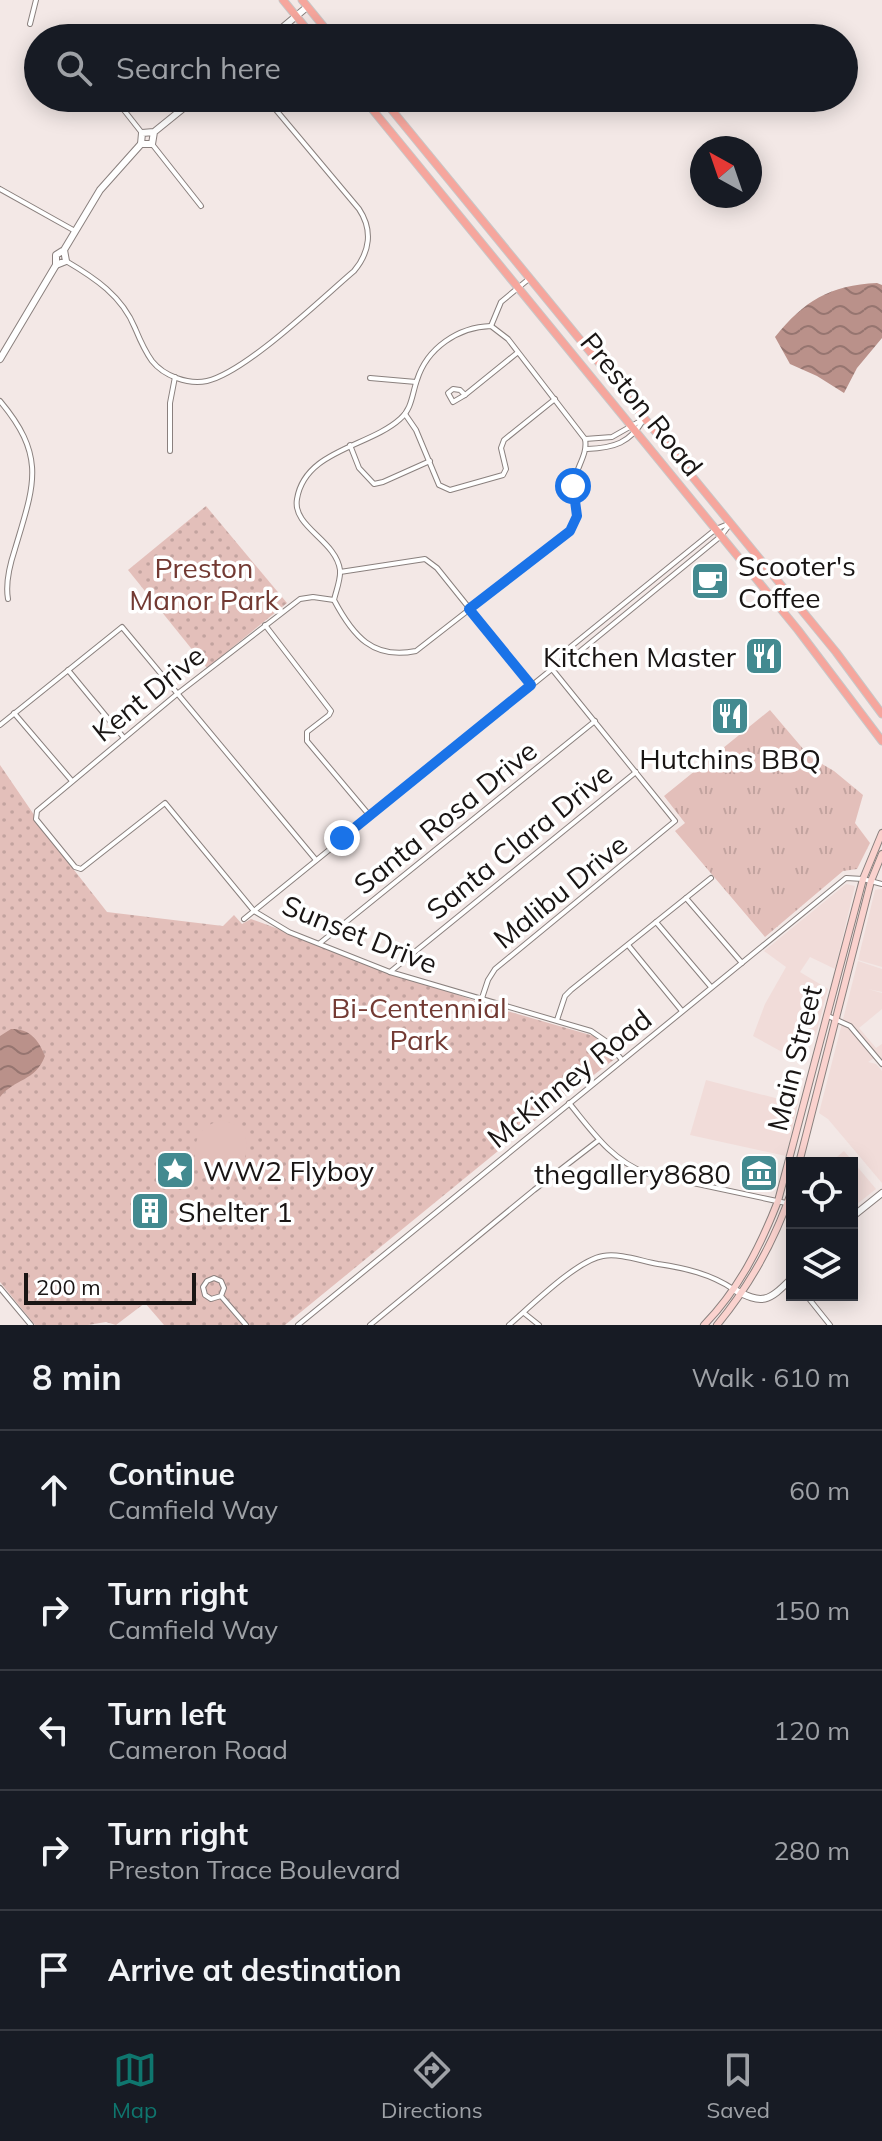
<!DOCTYPE html>
<meta charset="utf-8">
<style>
:root{--surface:#171b24;--page:#20242c;--text:#f1f3f6;--muted:#9ea1a6;--line:#363941;--accent:#0f766e}
body{margin:0;font-family:Mulish,sans-serif;background:var(--page);color:var(--text)}
.controls{position:absolute;right:24px;bottom:24px;display:grid;overflow:hidden;border-radius:0px;box-shadow:0 4px 20px #0003}
.controls button{width:72px;height:72px;display:grid;place-items:center;padding:0;border:0;border-bottom:2px solid var(--line);background:var(--surface);color:var(--text);font:40px sans-serif}
.compass{position:absolute;left:690px;top:136px;width:72px;height:72px;border-radius:50%;background:var(--surface);box-shadow:0 4px 20px #0003;rotate:320deg}
.scale{position:absolute;left:24px;bottom:20px;width:172px;box-sizing:border-box;padding-left:8px;border:4px solid #191514;border-top:0;font-size:22px;line-height:28px;white-space:nowrap;color:#191514;-webkit-text-stroke:6px #fff;paint-order:stroke}
.stop{position:absolute;width:24px;height:24px;margin:-18px;border:6px solid #1a73e8;border-radius:50%;background:#fff}
.stop.end{background:#1a73e8;border-color:#fff;box-shadow:0 2px 8px #0008}
.list{margin:0;padding:0;list-style:none}
h2{display:flex;justify-content:space-between;align-items:center;height:104px;margin:0;padding:0 32px;font-size:34px}
h2 small{font-size:26px;font-weight:400;color:var(--muted)}
.list li{display:grid;grid-template-columns:52px 1fr auto;gap:24px;align-items:center;box-sizing:border-box;height:120px;padding:0 32px;border-top:2px solid var(--line)}
.list b{display:block;font-size:30px;white-space:nowrap}
.list p{margin:0;font-size:26px;white-space:nowrap;color:var(--muted)}
.list em{font-size:26px;font-style:normal;color:var(--muted)}
.icon{flex:none;width:44px;height:44px;fill:none;stroke:currentColor;stroke-width:2;stroke-linecap:round;stroke-linejoin:round}
.map{position:relative;flex:none;width:882px;height:1325px;overflow:hidden}
.search{position:absolute;background:var(--surface);box-shadow:0 4px 20px #0003;left:24px;right:24px;top:24px;height:88px;display:flex;align-items:center;gap:20px;box-sizing:border-box;padding:0 28px;border-radius:44px;color:var(--muted);font-size:30px}
.sheet{height:704px;background:var(--surface)}
nav{display:flex;justify-content:space-around;align-items:center;box-sizing:border-box;height:112px;border-top:2px solid var(--line);background:var(--surface);font-size:22px;color:var(--muted)}
nav a{display:grid;justify-items:center;gap:4px}
nav .on{color:var(--accent)}
.map>svg:first-child{display:block}
</style>
<div class="map">
<svg width="882" height="1325" viewBox="0 0 882 1325">
<defs>
<pattern id="grass-tufts" width="24" height="20" patternUnits="userSpaceOnUse" patternTransform="scale(2)"><rect width="24" height="20" fill="#e3bfba"/><path d="M3 7l-1-3M5 7V3M7 7l1-3M15 17l-1-3M17 17v-4M19 17l1-3" fill="none" stroke="#c2a39f"/></pattern>
<pattern id="park-dots" width="8" height="8" patternUnits="userSpaceOnUse" patternTransform="scale(2)"><rect width="8" height="8" fill="#e3bfba"/><path d="M2 2h.1M6 6h.1" fill="none" stroke="#c2a39f" stroke-width="1.8" stroke-linecap="round"/></pattern>
<pattern id="water-waves" width="16" height="10" patternUnits="userSpaceOnUse" patternTransform="scale(2)"><rect width="16" height="10" fill="#ba918a"/><path d="M0 5q4-4 8 0t8 0" fill="none" stroke="#967570"/></pattern>
</defs>
<rect width="100%" height="100%" fill="#f3e8e6"/>
<g fill="#f1dcd9">
<polygon points="846,884 855,886 835,969 810,957 800,972 828,989 816,1035 809,1032 793,1058 753,1036 765,1004 786,967 764,951"/>
<polygon points="881,889 882,889 882,967 858,960 875,890"/>
<polygon points="858,961 882,969 882,992 868,989 882,993 882,1009 859,1028 876,1048 882,1044 882,1059 879,1055 868,1062 876,1064 882,1071 882,1183 828,1119 819,1113"/>
<polygon points="706,1080 798,1104 786,1156 690,1135"/>
<polygon points="844,1151 876,1189 852,1208 852,1163 830,1163"/>
</g>
<polygon fill="url(#grass-tufts)" points="770,710 810,757 834,771 863,795 855,823 870,843 857,869 843,871 765,937 675,831 685,823 664,796"/>
<g fill="url(#park-dots)">
<polygon points="206,506 287,603 207,668 128,570"/>
<polygon points="0,765 56,847 107,912 223,926 234,915 242,924 251,919 486,1005 594,1036 616,1058 553,1106 285,1325 164,1325 145,1303 116,1325 106,1322 88,1325 35,1325 0,1282"/>
</g>
<path fill="#e3bfba" d="M222 1120C252 1128 251 1146 240 1171 222 1177 211 1176 195 1166 194 1141 196 1127 222 1120Z"/>
<g fill="url(#water-waves)">
<path d="M877 283 882 285V338L857 368 844 393 817 376 790 364 775 337C804 301 830 285 877 283Z"/>
<path d="M11 1029C30 1029 38 1039 45 1056 35 1082 15 1078 0 1097V1036Z"/>
</g>
<g fill="none" stroke-linecap="round" stroke-linejoin="round">
<g stroke="#8a807e" stroke-width="6">
<g id="minor">
<polyline points="30,24 36,0"/>
<polyline points="116,100 142,133"/>
<polyline points="152,144 201,206"/>
<polyline points="0,189 75,231"/>
<path d="M66 261C95 278 122 296 135 328 140 340 144 350 152 361 164 376 188 385 207 381 246 372 321 299 354 271 370 252 373 230 359 209L266 98"/>
<path d="M491 326 508 339 585 439C588 454 577 466 574 482 571 500 582 513 570 531L416 651C373 660 353 636 334 600 336 591 341 579 340 570 336 540 292 527 297 499 305 450 369 447 400 419 412 409 412 394 417 380 427 348 458 327 491 326Z"/>
<polyline points="491,326 501,302 530,278"/>
<polyline points="370,378 416,382"/>
<polygon points="453,389 460,390 465,395 453,402 448,393"/>
<polyline points="465,395 517,353"/>
<path d="M0 401C47 457 34 485 15 549 10 564 5 582 8 599"/>
<polyline points="405,414 416,430 439,485 450,490 503,475 506,469 501,448 504,440 555,399"/>
<polyline points="585,439 612,437 642,420"/>
<polyline points="350,445 359,468 374,484 383,482 430,461"/>
<path d="M587 449C614 448 630 443 644 419"/>
<polyline points="170,451 170,403 175,377"/>
<polyline points="340,572 425,559 437,568 531,685"/>
<polyline points="334,600 313,597 300,599 177,694 37,811 36,819 75,867 81,869 165,803 254,911 289,932 390,972 591,1031 607,1042 622,1060"/>
<polyline points="265,625 331,711 329,715 307,732 307,741 370,816"/>
<polyline points="553,667 558,657 716,529 728,524"/>
<polyline points="68,670 124,738"/>
<polyline points="14,713 72,781"/>
<polyline points="0,725 122,627 316,860"/>
<polyline points="686,898 742,963"/>
<polyline points="244,919 552,669 562,666 721,536 730,524"/>
<polyline points="656,922 711,987"/>
<polyline points="320,943 595,721"/>
<polyline points="628,945 682,1011"/>
<polyline points="390,972 636,772"/>
<polyline points="482,998 488,980 495,969 675,821 552,669"/>
<polyline points="828,1016 850,1026 882,1064"/>
<polyline points="557,1020 565,996 571,990 711,878"/>
<path d="M569 1103C592 1131 611 1160 646 1173L786 1203"/>
<polyline points="0,1288 31,1325"/>
<polyline points="806,1295 830,1325"/>
<polyline points="221,1296 211,1299 205,1295 203,1287 207,1281 214,1278 221,1281 224,1288 221,1296 246,1325"/>
<polyline points="524,1313 539,1325"/>
<polyline points="298,1325 846,878 863,879 882,884"/>
<polyline points="370,1325 534,1190 599,1140"/>
<path d="M509 1325C530 1307 577 1260 603 1256 620 1253 641 1261 658 1264 685 1268 711 1274 733 1289"/>
</g>
</g>
<g stroke="#8a807e" stroke-width="8">
<g id="tertiary">
<polyline points="270,38 307,7"/>
<polyline points="154,132 142,133 141,144 152,144 154,132 196,98"/>
<polyline points="64,250 66,261 56,265 56,255 64,250 100,190 141,144"/>
<polyline points="0,359 56,265"/>
<polyline points="852,1217 882,1193"/>
<path d="M733 1289C763 1305 768 1302 792 1278"/>
</g>
</g>
<g stroke="#8a807e" stroke-width="8">
<g id="secondary">
<polyline points="799,1163 871,881 882,854"/>
<path d="M704 1325C739 1289 760 1247 778 1201L863 879 882 833"/>
<path d="M717 1325C751 1284 775 1240 792 1190"/>
</g>
</g>
<g stroke="#c8c7c7" stroke-width="9">
<g id="primary">
<polyline points="283,0 314,38"/>
<polyline points="302,0 333,38"/>
<polyline points="363,98 798,630 882,741"/>
<polyline points="382,98 836,652 882,714"/>
</g>
</g>
<use href="#minor" stroke="#fff" stroke-width="4"/>
<use href="#tertiary" stroke="#fff" stroke-width="6"/>
<use href="#secondary" stroke="#fad2ce" stroke-width="6"/>
<use href="#primary" stroke="#f6a69d" stroke-width="7"/>
</g>
<g fill="none" stroke-linecap="round" stroke-linejoin="round">
<polyline stroke="#1a73e8" stroke-width="10" points="342,838 531,685 469,609 570,531 577,516 573,486"/>
</g>
<defs>
<g id="cafe-square" transform="scale(2)"><rect x="-9" y="-9" width="18" height="18" rx="4" fill="#438a90" stroke="#fff"/><path d="M-5.5-4.5H6V0H3Q3 3.5 0 3.5H-2.5Q-5.5 3.5-5.5 0ZM3-3.2v2h1.7v-2ZM-6 4.5H4V6H-6Z" fill="#fff"/></g>
<g id="restaurant-square" transform="scale(2)"><rect x="-9" y="-9" width="18" height="18" rx="4" fill="#438a90" stroke="#fff"/><path d="M-5-6h1v4h1v-4h1v4h1v-4h1v5L-1.5 .5V6h-2V.5L-5-1ZM5-6V6H3V1.5H1.5Q1.5-4 5-6Z" fill="#fff"/></g>
<g id="sight-square" transform="scale(2)"><rect x="-9" y="-9" width="18" height="18" rx="4" fill="#438a90" stroke="#fff"/><path d="M0-6L1.8-2.2L6-1.7L2.9 1.2L3.7 5.4L0 3.3L-3.7 5.4L-2.9 1.2L-6-1.7L-1.8-2.2Z" fill="#fff"/></g>
<g id="museum-square" transform="scale(2)"><rect x="-9" y="-9" width="18" height="18" rx="4" fill="#438a90" stroke="#fff"/><path d="M0-6L6-3V-2H-6V-3ZM-5-1h2V3h-2ZM-1-1h2V3h-2ZM3-1h2V3H3ZM-6 4H6V6H-6Z" fill="#fff"/></g>
<g id="building-square" transform="scale(2)"><rect x="-9" y="-9" width="18" height="18" rx="4" fill="#438a90" stroke="#fff"/><path d="M-4-6H4V6H1V3H-1V6H-4ZM-2.5-4.3h1.7v1.8h-1.7ZM.8-4.3h1.7v1.8H.8ZM-2.5-1h1.7V.8h-1.7ZM.8-1h1.7V.8H.8Z" fill="#fff"/></g>
</defs>
<g fill-rule="evenodd">
<use href="#cafe-square" x="710" y="581"/>
<use href="#restaurant-square" x="764" y="656"/>
<use href="#restaurant-square" x="730" y="716"/>
<use href="#sight-square" x="175" y="1170"/>
<use href="#museum-square" x="759" y="1173"/>
<use href="#building-square" x="150" y="1211"/>
</g>
<g text-anchor="middle" dominant-baseline="central" stroke-width="7" stroke-linejoin="round" paint-order="stroke">
<g font-size="28" fill="#191514" stroke="#fff">
<text transform="translate(642 404) rotate(51)">Preston Road</text>
<text transform="translate(148 693) rotate(-39)">Kent Drive</text>
<text transform="translate(445 817) rotate(-39)">Santa Rosa Drive</text>
<text transform="translate(519 841) rotate(-39)">Santa Clara Drive</text>
<text transform="translate(560 891) rotate(-39)">Malibu Drive</text>
<text transform="translate(360 934) rotate(22)">Sunset Drive</text>
<text transform="translate(794 1058) rotate(-76)">Main Street</text>
<text transform="translate(569 1078) rotate(-39)">McKinney Road</text>
</g>
<g font-size="28" fill="#191514" stroke="#fff" text-anchor="start">
<text x="738" y="565">Scooter's<tspan x="738" dy="32">Coffee</tspan></text>
<text x="736" y="656" text-anchor="end">Kitchen Master</text>
<text x="730" y="758" text-anchor="middle">Hutchins BBQ</text>
<text x="203" y="1170">WW2 Flyboy</text>
<text x="731" y="1173" text-anchor="end">thegallery8680</text>
<text x="178" y="1211">Shelter 1</text>
</g>
<g font-size="28" fill="#733a33" stroke="#fff">
<text x="204" y="567">Preston<tspan x="204" dy="32">Manor Park</tspan></text>
<text x="419" y="1007">Bi-Centennial<tspan x="419" dy="32">Park</tspan></text>
</g>
</g>
</svg>
<div class="controls">
<button><svg class="icon" aria-label="locate" viewBox="0 0 24 24"><circle cx="12" cy="12" r="6"/><path d="M12 2v4M12 18v4M2 12h4M18 12h4"/></svg></button>
<button><svg class="icon" aria-label="layers" viewBox="0 0 24 24"><path d="M12 4l9 5-9 5-9-5zM3 14l9 5 9-5"/></svg></button>
</div>
<svg class="compass" viewBox="-18 -18 36 36"><path d="M0-13l5 13h-10z" fill="#e53935"/><path d="M0 13l5-13h-10z" fill="#9ea1a6"/></svg>
<div class="scale">200 m</div>
<div class="stop" style="left:573px;top:486px"></div>
<div class="stop end" style="left:342px;top:838px"></div>
<div class="search"><svg class="icon" aria-label="search" viewBox="0 0 24 24"><circle cx="10" cy="10" r="6"/><path d="M15 15l6 6"/></svg>Search here</div>
</div>
<section class="sheet">
<h2>8 min<small>Walk · 610 m</small></h2>
<ul class="list">
<li><svg class="icon" aria-label="ahead" viewBox="0 0 24 24"><path d="M12 20V5M6 11l6-6 6 6"/></svg><div><b>Continue</b><p>Camfield Way</p></div><em>60 m</em></li>
<li><svg class="icon" aria-label="right" viewBox="0 0 24 24"><path d="M7 20v-9h11M14 6l5 5-5 5"/></svg><div><b>Turn right</b><p>Camfield Way</p></div><em>150 m</em></li>
<li><svg class="icon" aria-label="left" viewBox="0 0 24 24"><path d="M17 20v-9H6M10 6l-5 5 5 5"/></svg><div><b>Turn left</b><p>Cameron Road</p></div><em>120 m</em></li>
<li><svg class="icon" aria-label="right" viewBox="0 0 24 24"><path d="M7 20v-9h11M14 6l5 5-5 5"/></svg><div><b>Turn right</b><p>Preston Trace Boulevard</p></div><em>280 m</em></li>
<li><svg class="icon" aria-label="arrive" viewBox="0 0 24 24"><path d="M6 21V4h12l-3 4 3 4H6"/></svg><div><b>Arrive at destination</b></div></li>
</ul>
</section>
<nav>
<a class="on"><svg class="icon" aria-label="map" viewBox="0 0 24 24"><path d="M3 6l6-2 6 2 6-2v14l-6 2-6-2-6 2zM9 4v14M15 6v14"/></svg>Map</a>
<a><svg class="icon" aria-label="directions" viewBox="0 0 24 24"><path d="M12 3l9 9-9 9-9-9zM9 14v-3h6M13 9l2 2-2 2"/></svg>Directions</a>
<a><svg class="icon" aria-label="saved" viewBox="0 0 24 24"><path d="M7 4h10v16l-5-4-5 4z"/></svg>Saved</a>
</nav>
